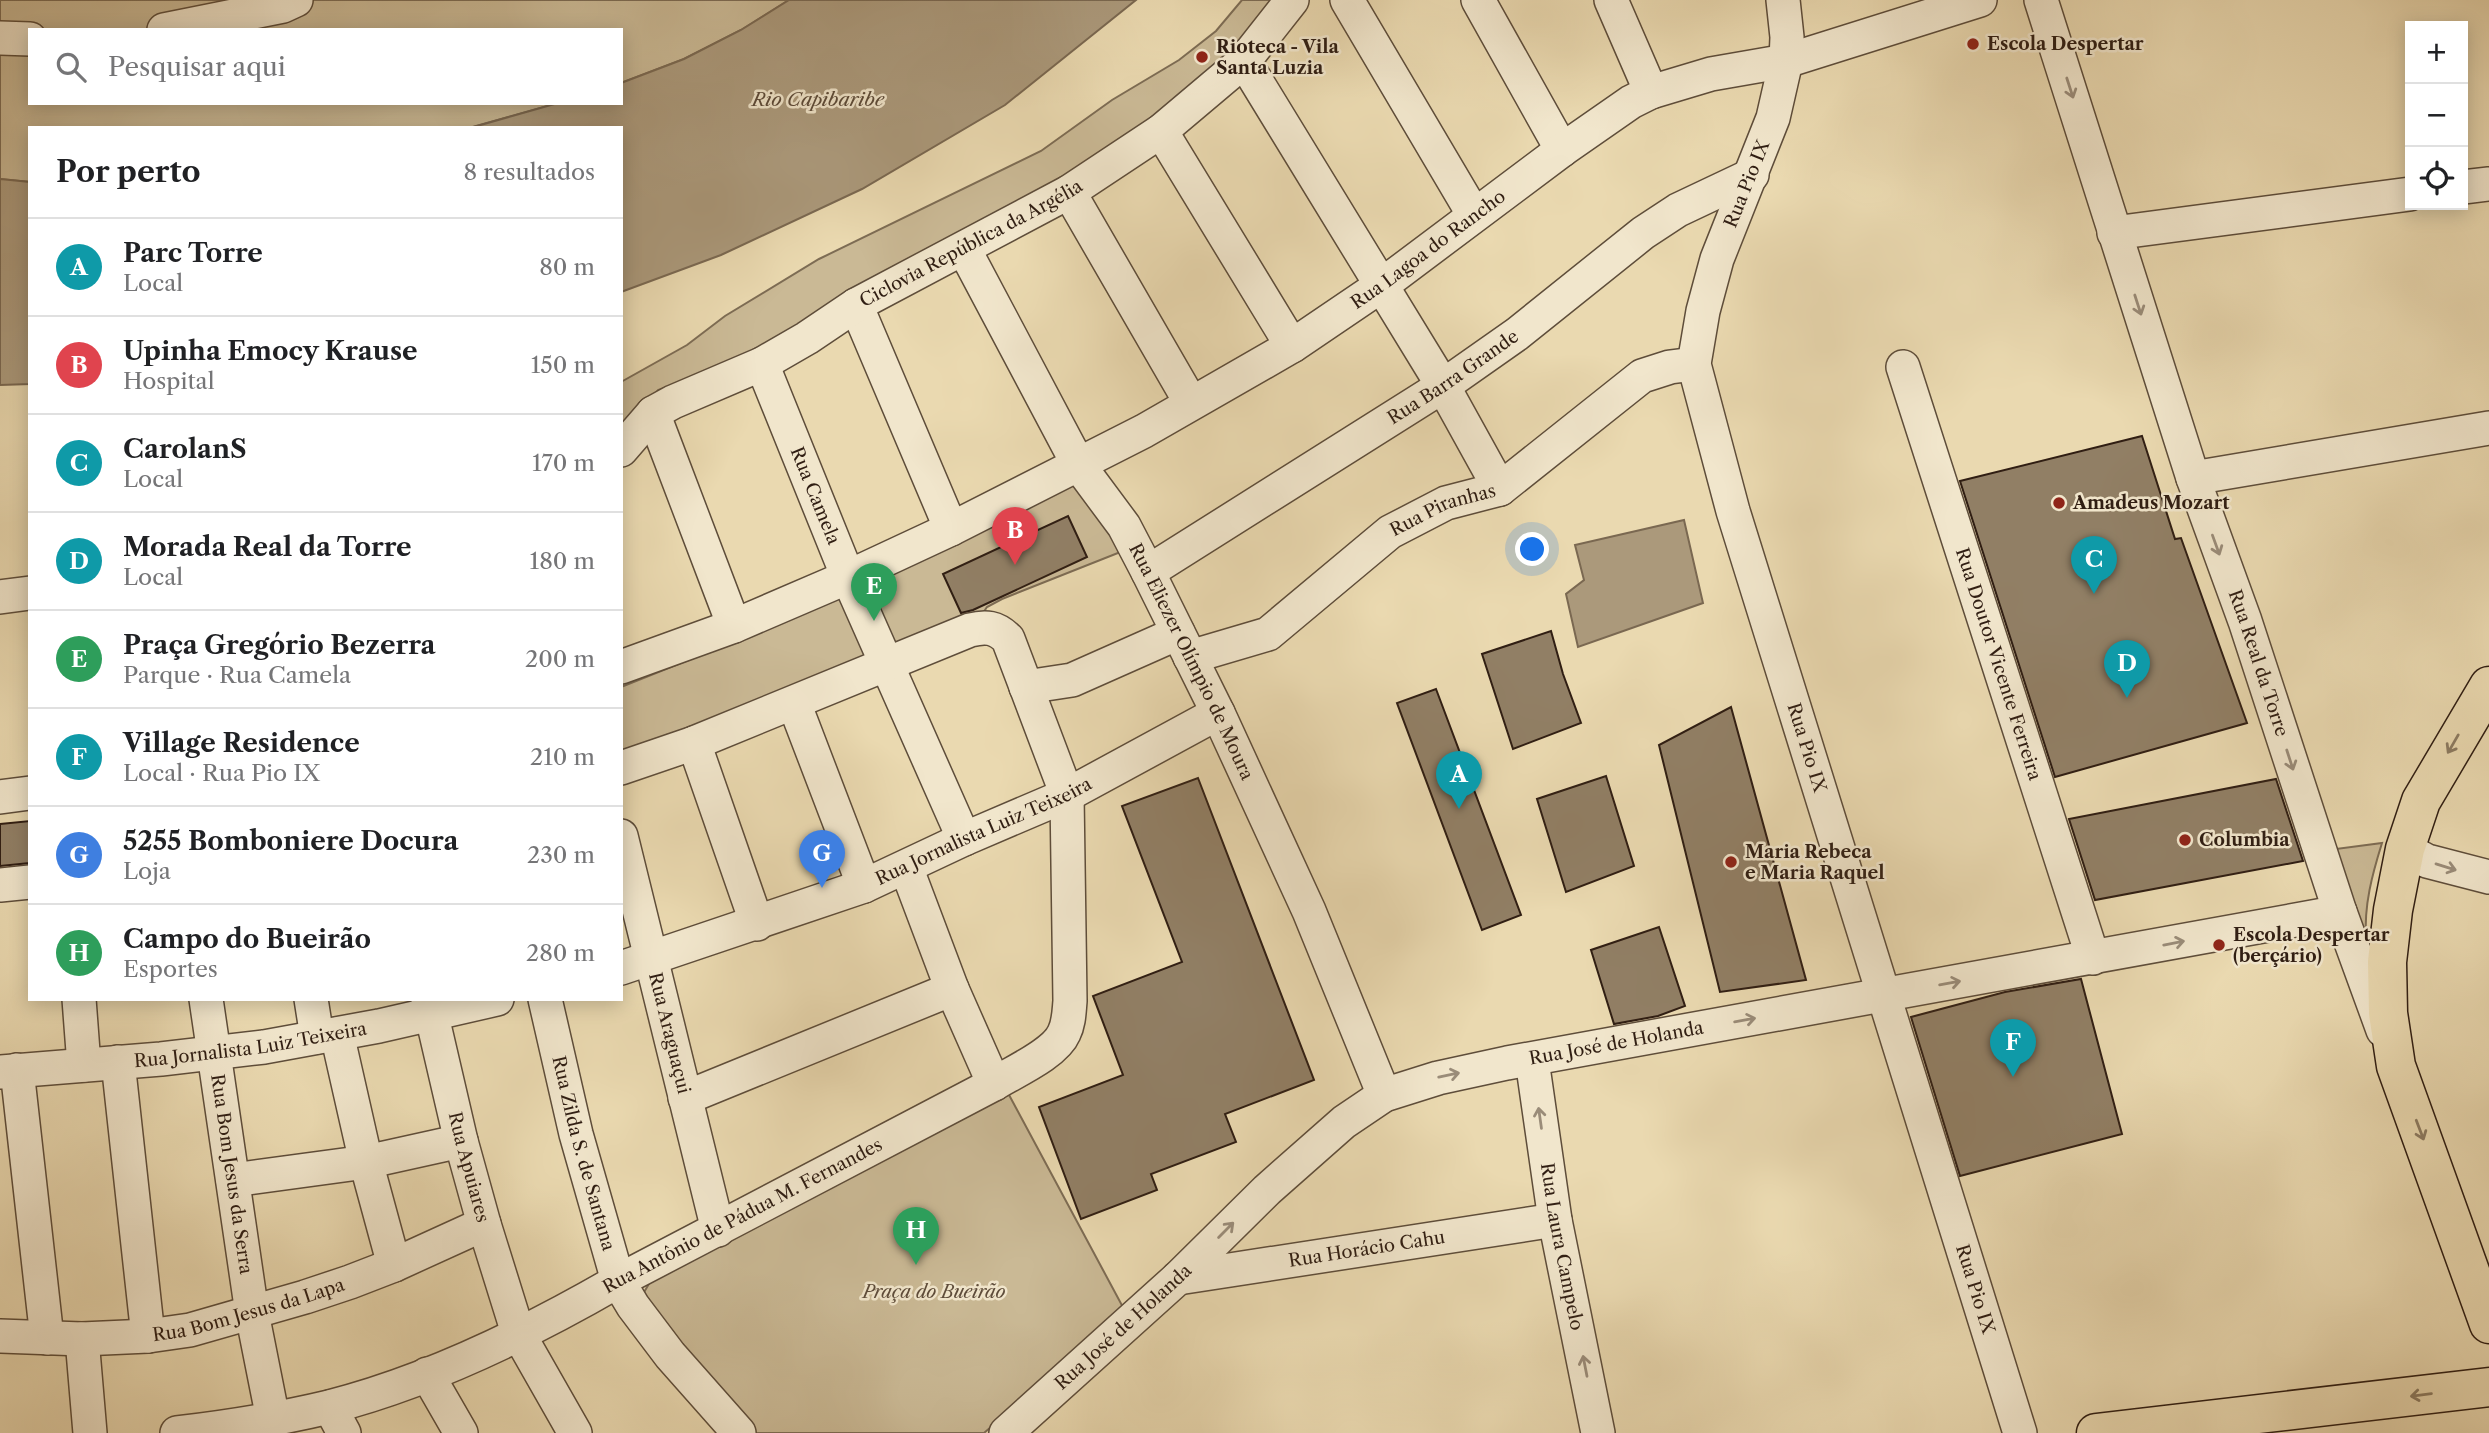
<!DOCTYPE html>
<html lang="pt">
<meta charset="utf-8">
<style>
:root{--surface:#fff;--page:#f2f2f2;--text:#202124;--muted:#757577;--line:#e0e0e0;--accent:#8f2418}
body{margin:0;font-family:"Libre Caslon Text",serif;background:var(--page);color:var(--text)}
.controls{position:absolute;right:21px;top:21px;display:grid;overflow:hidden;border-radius:0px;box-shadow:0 4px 18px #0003}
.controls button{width:63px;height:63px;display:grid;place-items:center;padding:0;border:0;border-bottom:2px solid var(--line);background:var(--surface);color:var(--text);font:35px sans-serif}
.you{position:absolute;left:1533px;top:550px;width:24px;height:24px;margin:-18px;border:5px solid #fff;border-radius:50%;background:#1a73e8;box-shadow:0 0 0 10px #1a73e833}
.badge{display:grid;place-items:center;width:46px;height:46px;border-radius:50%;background:var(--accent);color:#fff;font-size:23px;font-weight:700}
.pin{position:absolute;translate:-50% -58px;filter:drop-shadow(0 2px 4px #0008)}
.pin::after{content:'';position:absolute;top:37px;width:24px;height:21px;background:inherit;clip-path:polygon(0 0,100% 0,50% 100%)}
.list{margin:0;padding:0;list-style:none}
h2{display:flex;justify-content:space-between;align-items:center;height:91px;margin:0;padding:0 28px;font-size:30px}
h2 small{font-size:23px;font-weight:400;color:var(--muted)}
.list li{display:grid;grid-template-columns:46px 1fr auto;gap:21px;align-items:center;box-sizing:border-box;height:98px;padding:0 28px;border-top:2px solid var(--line)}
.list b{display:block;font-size:26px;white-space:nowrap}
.list p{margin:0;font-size:23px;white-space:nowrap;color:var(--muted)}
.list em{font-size:23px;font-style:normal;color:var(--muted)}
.icon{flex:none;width:38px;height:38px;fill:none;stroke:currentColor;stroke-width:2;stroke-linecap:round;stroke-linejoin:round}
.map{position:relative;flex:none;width:2489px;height:1433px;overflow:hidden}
.search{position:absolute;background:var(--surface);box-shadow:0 4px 18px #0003;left:28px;top:28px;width:595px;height:77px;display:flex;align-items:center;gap:18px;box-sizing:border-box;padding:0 24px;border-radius:0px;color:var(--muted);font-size:26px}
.panel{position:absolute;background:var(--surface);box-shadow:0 4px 18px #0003;left:28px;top:126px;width:595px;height:875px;border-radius:0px}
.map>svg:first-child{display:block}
</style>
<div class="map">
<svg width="2489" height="1433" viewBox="0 0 2489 1433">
<rect width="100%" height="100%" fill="#ead9b0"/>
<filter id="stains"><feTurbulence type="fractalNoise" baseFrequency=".00286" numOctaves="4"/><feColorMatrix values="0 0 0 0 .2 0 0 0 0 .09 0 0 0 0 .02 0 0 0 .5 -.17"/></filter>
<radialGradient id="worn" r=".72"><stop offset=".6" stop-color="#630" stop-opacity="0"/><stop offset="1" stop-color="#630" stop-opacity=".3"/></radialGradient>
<g fill="#cab995" stroke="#7d6c54" stroke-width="2">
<polygon points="0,0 789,0 741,30 684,59 621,83 621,30 30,30 30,103 558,103 469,128 30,128 30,182 0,179"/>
<polygon points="1242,0 1278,0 1196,100 756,354 658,390 621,439 621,382 687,345 725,316 819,259 1041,151 1112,100 1179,60 1216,31"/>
<polygon points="1073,485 1076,485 1123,551 1002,599 987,607 983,613 621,761 621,687 766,629"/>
<path d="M2382 843C2372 875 2364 905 2366 938L2328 850Z"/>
<polygon points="1008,1093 1125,1311 984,1433 750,1433 643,1294 650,1282"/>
</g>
<g fill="#ab997b" stroke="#7a6851" stroke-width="2">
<polygon points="789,0 1136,0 1005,105 862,189 721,255 621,292 621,128 470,128 558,103 621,103 621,83 684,59 741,30"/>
<polygon points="0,179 30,182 30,384 0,385"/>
<polygon points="1684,520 1703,603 1578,647 1566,594 1584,580 1575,545"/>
</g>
<g fill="#917f65" stroke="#301e13" stroke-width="2">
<polygon points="2142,436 2175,539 2181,538 2247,723 2055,777 1960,481"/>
<polygon points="1068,516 1087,557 973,610 961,613 943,574"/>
<polygon points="1551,631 1563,674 1581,723 1513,749 1482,654"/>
<polygon points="1436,689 1521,915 1482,930 1397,703"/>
<polygon points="1731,707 1806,980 1720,992 1659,745"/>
<polygon points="1606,776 1634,866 1566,892 1537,799"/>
<polygon points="1198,778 1314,1080 1225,1114 1236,1142 1151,1174 1157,1190 1081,1219 1039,1107 1123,1075 1093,996 1182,962 1122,806"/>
<polygon points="2276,779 2303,861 2095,900 2069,819"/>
<polygon points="30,821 30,863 0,866 0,824"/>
<polygon points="1659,927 1685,1006 1658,1016 1614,1024 1591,950"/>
<polygon points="2081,979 2122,1134 1960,1176 1911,1017 2005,992"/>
</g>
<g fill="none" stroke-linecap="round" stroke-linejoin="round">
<g stroke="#5e4d3a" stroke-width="36">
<g id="minor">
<polyline points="1347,0 1474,215"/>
<polyline points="1478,0 1562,150"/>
<polyline points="1611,0 1651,92"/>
<path id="s1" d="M1783 0 1787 37 1786 61 1773 118 1717 259 1703 311 1694 364 1733 511 2020 1433"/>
<path id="s2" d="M2041 0 2193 478 2245 621 2340 912 2383 1030"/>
<polyline points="164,30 283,6 296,0"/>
<polyline points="0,38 30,39"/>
<polyline points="1244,61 1443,386 1500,489"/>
<polyline points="1161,131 1292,346"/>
<polyline points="2463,187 2489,184"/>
<polyline points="1069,192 1191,403"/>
<polyline points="2114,233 2410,194"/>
<path id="s3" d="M964 249 1078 464 1124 526 1148 572 1218 713 1309 911 1384 1095"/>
<polyline points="856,305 951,529"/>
<path id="s4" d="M762 364 848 577 964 839"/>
<path id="s5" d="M1903 367 2093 958"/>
<polyline points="653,413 734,626"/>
<path id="s6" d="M621 450 653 413 673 402 762 364 807 338 856 305 1069 192 1161 131 1244 61 1292 0"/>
<polyline points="2193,478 2489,428"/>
<path id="s7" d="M1148 572 1443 386 1517 334 1643 233 1678 210 1752 175"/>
<polyline points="0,597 30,593"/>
<path id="s8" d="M1190 657 1268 634 1390 532 1446 503 1500 489 1642 376 1670 367 1694 364"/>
<path id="s9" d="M621 667 734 626 848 577 951 529 1144 431 1292 346 1382 285 1562 150 1631 102 1651 92 1711 74 1786 61 1980 0"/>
<polyline points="1026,687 1072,680 1178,633"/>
<polyline points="794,703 864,886"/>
<polyline points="694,743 757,924"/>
<polyline points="0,797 30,793"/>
<path id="s10" d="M621 836 718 1230"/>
<polyline points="2405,849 2427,861 2489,877"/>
<polyline points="906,867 952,989 994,1084"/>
<polyline points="0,885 30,882"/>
<path id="s11" d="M621 968 864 886 964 839 1067 795 1218 713"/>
<polyline points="79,999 84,1065"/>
<path id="s12" d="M206 999 252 1313 273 1419"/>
<polyline points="311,999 317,1037"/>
<path id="s13" d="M428 999 461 1141 484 1224 518 1333 575 1433"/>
<path id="s14" d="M545 999 576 1134 618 1281 633 1306 670 1355 739 1433"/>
<polyline points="337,1034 366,1162 394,1265"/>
<path id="s15" d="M1532 1060 1555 1220 1598 1433"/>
<polyline points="118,1062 148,1336"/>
<polyline points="17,1070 47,1338"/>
<path id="s16" d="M0 1072 161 1059 264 1047 379 1026 497 999"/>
<polyline points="685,1098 952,989"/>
<polyline points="233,1180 366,1162 461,1141"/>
<path id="s17" d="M1178 1278 1555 1220"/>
<path id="s18" d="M0 1336 82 1339 148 1336 190 1330 305 1297 350 1282 394 1265 484 1224"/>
<polyline points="82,1339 90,1433"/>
<polyline points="427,1374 461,1433"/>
<polyline points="330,1407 344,1433"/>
<path id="s19" d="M177 1433C228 1427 279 1419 329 1407 428 1382 530 1332 618 1281L994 1084C1013 1072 1055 1054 1064 1033 1069 1023 1069 1012 1070 1001L1067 795 1008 639C996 627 986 626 970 630L694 743 621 768"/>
<path id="s20" d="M1006 1433 1178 1278 1267 1190 1344 1122 1384 1095 1438 1078 1507 1063 2340 912"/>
</g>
</g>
<g stroke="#301e13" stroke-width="41">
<g id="major">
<polyline points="2489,686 2421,801 2405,849 2393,910 2387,962 2388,1013 2396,1066 2489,1324"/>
<polyline points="2096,1433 2489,1387"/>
</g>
</g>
<use href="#minor" stroke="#f1e6cc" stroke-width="33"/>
<use href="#major" stroke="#ead9b0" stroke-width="38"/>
</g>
<defs><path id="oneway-shaft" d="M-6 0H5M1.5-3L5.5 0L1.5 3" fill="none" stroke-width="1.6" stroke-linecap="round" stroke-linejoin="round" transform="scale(1.75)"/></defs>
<g stroke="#9a8c79">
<use href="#oneway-shaft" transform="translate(2070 88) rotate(72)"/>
<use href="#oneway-shaft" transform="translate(2138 305) rotate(72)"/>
<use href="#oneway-shaft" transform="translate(2216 545) rotate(70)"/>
<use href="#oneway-shaft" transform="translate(2290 760) rotate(72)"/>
<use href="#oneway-shaft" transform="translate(2446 867) rotate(17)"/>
<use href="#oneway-shaft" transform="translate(2174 943) rotate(-11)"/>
<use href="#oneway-shaft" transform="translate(1950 983) rotate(-10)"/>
<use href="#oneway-shaft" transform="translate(1745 1020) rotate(-10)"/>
<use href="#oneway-shaft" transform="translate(1449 1075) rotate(-12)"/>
<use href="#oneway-shaft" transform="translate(1540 1118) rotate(-98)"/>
<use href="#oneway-shaft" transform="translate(1226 1230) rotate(-45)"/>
<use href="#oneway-shaft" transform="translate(1585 1366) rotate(-101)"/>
</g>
<g stroke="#8d7c62">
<use href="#oneway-shaft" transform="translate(2453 744) rotate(120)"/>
<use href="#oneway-shaft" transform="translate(2420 1130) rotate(69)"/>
<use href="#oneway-shaft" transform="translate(2421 1395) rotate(173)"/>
</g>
<g fill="#8f2418" stroke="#f1e6cc" stroke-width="2.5">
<circle cx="1973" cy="44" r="7"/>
<circle cx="1202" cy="57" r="7"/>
<circle cx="2059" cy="503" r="7"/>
<circle cx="2185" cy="840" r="7"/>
<circle cx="1731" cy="862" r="7"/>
<circle cx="2219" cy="945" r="7"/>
</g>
<g text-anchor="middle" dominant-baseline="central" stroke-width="5" stroke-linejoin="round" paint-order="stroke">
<g font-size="18" font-weight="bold" fill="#301e13" stroke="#f1e6cc" text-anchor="start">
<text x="1987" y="44">Escola Despertar</text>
<text x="1216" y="47">Rioteca - Vila<tspan x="1216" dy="21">Santa Luzia</tspan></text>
<text x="2073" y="503">Amadeus Mozart</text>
<text x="2199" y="840">Columbia</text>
<text x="1745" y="852">Maria Rebeca<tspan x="1745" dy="21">e Maria Raquel</tspan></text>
<text x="2233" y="935">Escola Despertar<tspan x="2233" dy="21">(berçário)</tspan></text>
</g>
<g font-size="18" fill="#301e13" stroke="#f1e6cc">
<text transform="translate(1747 184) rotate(-68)">Rua Pio IX</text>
<text stroke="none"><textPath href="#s6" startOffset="410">Ciclovia República da Argélia</textPath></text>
<text stroke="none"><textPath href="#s9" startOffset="912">Rua Lagoa do Rancho</textPath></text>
<text stroke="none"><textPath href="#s7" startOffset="362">Rua Barra Grande</textPath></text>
<text stroke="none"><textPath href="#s4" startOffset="142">Rua Camela</textPath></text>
<text stroke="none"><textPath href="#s8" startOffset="298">Rua Piranhas</textPath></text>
<text stroke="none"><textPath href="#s3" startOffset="472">Rua Eliezer Olímpio de Moura</textPath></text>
<text stroke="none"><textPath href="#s5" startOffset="312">Rua Doutor Vicente Ferreira</textPath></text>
<text stroke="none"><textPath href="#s2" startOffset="698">Rua Real da Torre</textPath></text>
<text stroke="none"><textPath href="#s1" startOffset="779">Rua Pio IX</textPath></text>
<text stroke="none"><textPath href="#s11" startOffset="388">Rua Jornalista Luiz Teixeira</textPath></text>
<text stroke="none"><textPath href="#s10" startOffset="203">Rua Araguaçui</textPath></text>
<text stroke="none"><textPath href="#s16" startOffset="252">Rua Jornalista Luiz Teixeira</textPath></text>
<text stroke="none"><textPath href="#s20" startOffset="746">Rua José de Holanda</textPath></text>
<text stroke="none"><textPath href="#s14" startOffset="159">Rua Zilda S. de Santana</textPath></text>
<text stroke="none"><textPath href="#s13" startOffset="173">Rua Apuiares</textPath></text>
<text stroke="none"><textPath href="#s12" startOffset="177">Rua Bom Jesus da Serra</textPath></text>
<text stroke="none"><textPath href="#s19" startOffset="611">Rua Antônio de Pádua M. Fernandes</textPath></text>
<text stroke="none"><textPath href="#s15" startOffset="189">Rua Laura Campelo</textPath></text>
<text stroke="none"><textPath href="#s17" startOffset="191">Rua Horácio Cahu</textPath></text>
<text stroke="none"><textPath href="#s1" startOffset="1346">Rua Pio IX</textPath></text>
<text stroke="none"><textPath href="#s18" startOffset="252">Rua Bom Jesus da Lapa</textPath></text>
<text stroke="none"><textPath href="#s20" startOffset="158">Rua José de Holanda</textPath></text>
</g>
<g font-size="18" font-style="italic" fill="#5e4c3a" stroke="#f1e6cc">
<text x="934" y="1292">Praça do Bueirão</text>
</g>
<g font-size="19" font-style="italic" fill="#5b4937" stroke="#f1e6cc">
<text x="818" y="99">Rio Capibaribe</text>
</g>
</g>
<rect width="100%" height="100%" filter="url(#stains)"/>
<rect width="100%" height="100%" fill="url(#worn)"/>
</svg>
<div class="controls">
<button>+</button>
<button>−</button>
<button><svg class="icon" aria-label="locate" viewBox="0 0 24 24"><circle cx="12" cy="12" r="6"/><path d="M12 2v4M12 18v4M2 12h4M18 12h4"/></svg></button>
</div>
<div class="you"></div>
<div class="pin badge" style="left:1459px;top:809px;background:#0f9aa8">A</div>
<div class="pin badge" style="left:1015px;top:565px;background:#e0444e">B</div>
<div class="pin badge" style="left:2094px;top:594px;background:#0f9aa8">C</div>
<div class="pin badge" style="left:2127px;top:698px;background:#0f9aa8">D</div>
<div class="pin badge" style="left:874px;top:621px;background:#2e9e5b">E</div>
<div class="pin badge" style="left:2013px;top:1077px;background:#0f9aa8">F</div>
<div class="pin badge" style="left:822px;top:888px;background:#3f7fe0">G</div>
<div class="pin badge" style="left:916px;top:1265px;background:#2e9e5b">H</div>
<div class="search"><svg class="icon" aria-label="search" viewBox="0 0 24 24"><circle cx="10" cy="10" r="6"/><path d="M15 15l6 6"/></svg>Pesquisar aqui</div>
<section class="panel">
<h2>Por perto<small>8 resultados</small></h2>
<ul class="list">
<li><span class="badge" style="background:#0f9aa8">A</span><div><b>Parc Torre</b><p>Local</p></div><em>80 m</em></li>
<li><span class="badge" style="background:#e0444e">B</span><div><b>Upinha Emocy Krause</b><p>Hospital</p></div><em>150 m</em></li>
<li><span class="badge" style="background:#0f9aa8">C</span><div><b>CarolanS</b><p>Local</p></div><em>170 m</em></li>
<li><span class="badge" style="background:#0f9aa8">D</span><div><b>Morada Real da Torre</b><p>Local</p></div><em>180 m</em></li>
<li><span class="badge" style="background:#2e9e5b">E</span><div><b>Praça Gregório Bezerra</b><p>Parque · Rua Camela</p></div><em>200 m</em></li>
<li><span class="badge" style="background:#0f9aa8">F</span><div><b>Village Residence</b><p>Local · Rua Pio IX</p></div><em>210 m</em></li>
<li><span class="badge" style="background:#3f7fe0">G</span><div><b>5255 Bomboniere Docura</b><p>Loja</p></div><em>230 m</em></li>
<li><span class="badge" style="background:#2e9e5b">H</span><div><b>Campo do Bueirão</b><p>Esportes</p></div><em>280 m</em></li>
</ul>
</section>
</div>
